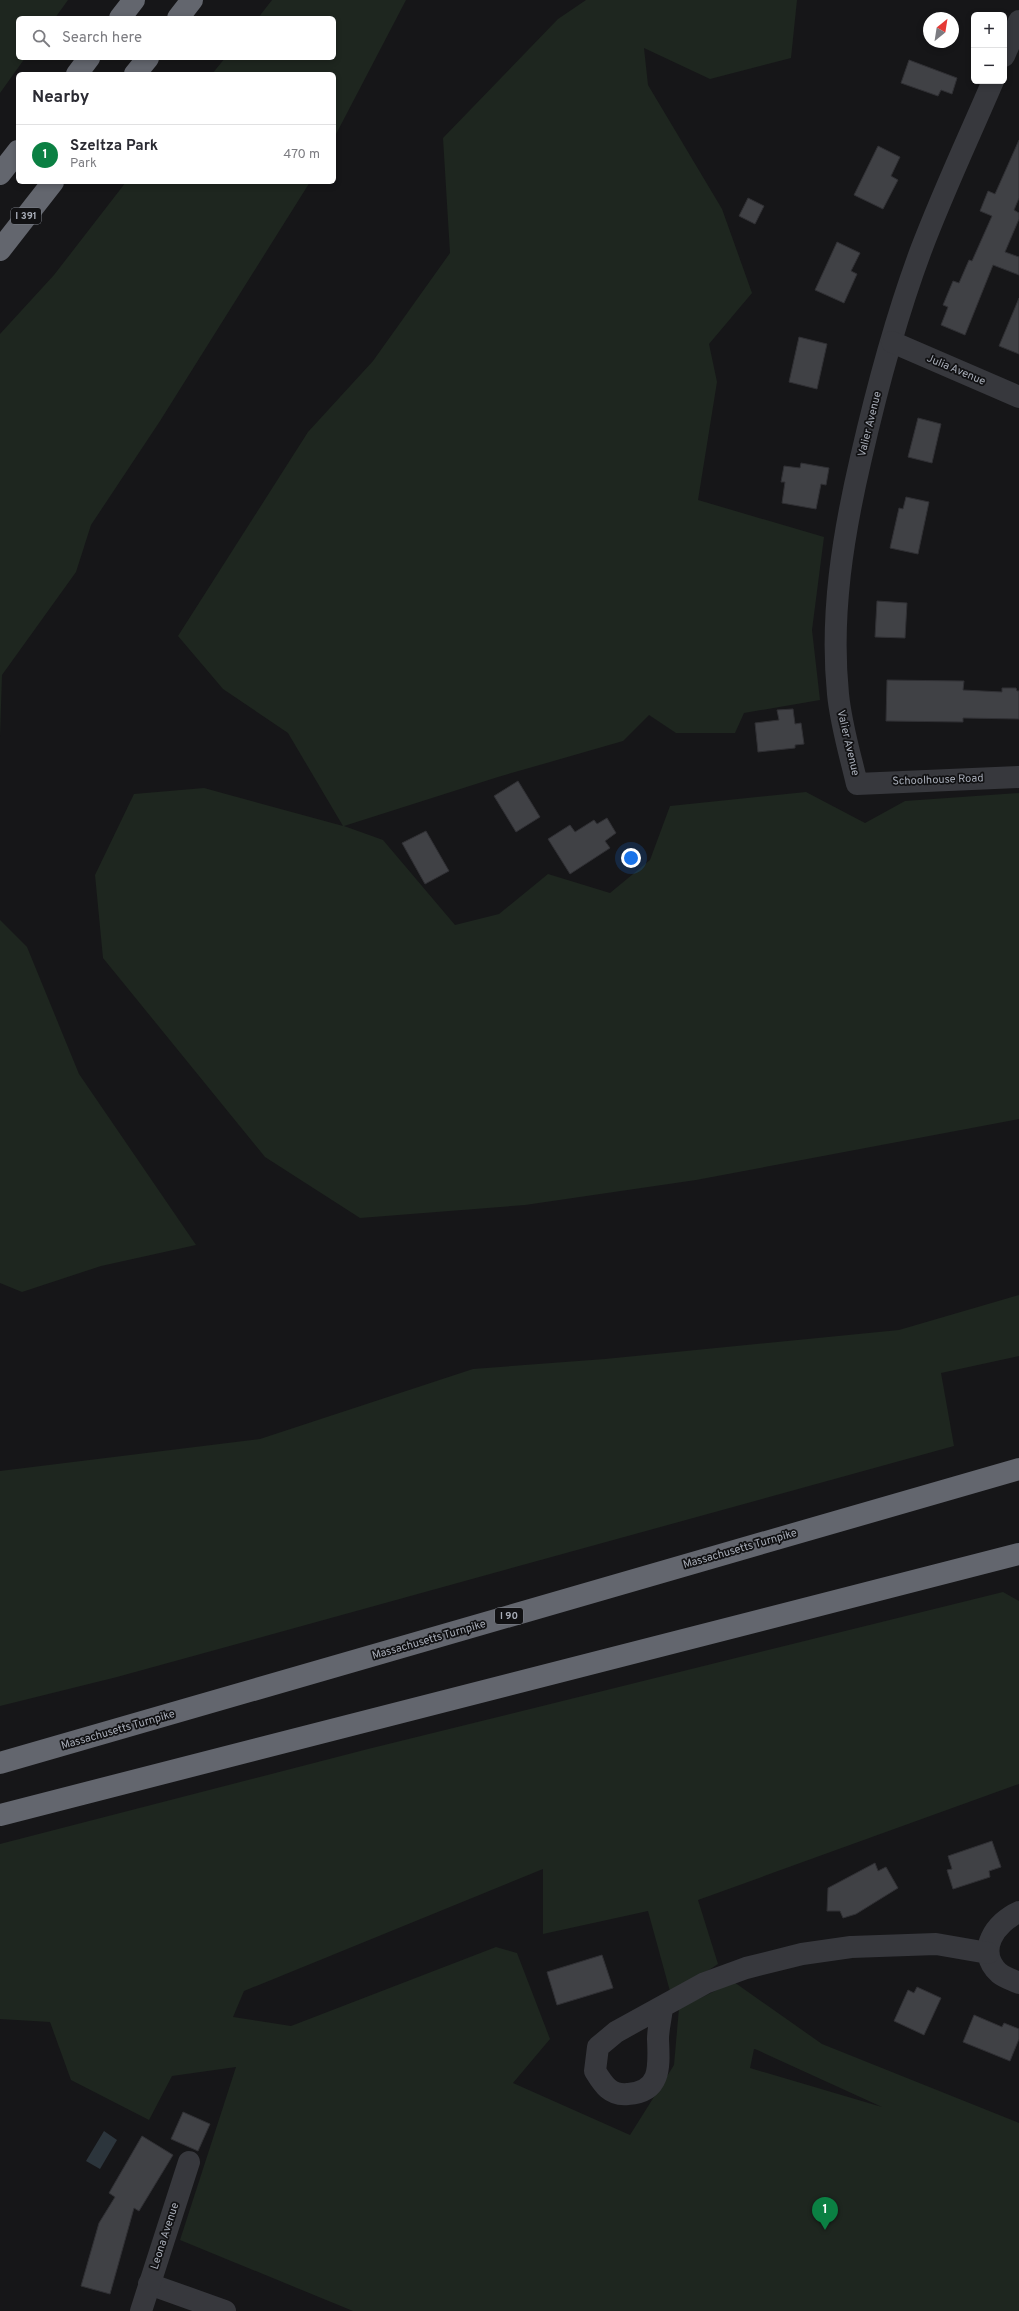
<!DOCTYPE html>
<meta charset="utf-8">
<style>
:root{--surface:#fff;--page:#f2f2f3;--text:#2b2b33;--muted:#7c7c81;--line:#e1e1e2;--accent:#0b8043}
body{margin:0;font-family:Overpass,sans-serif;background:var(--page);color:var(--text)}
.controls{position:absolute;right:12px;top:12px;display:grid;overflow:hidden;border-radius:6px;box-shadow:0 2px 6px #0003}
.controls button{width:36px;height:36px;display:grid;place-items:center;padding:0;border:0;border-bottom:1px solid var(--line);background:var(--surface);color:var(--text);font:20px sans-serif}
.compass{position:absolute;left:923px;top:12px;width:36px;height:36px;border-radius:50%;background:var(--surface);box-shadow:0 2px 6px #0003;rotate:30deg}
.you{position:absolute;left:631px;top:858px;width:14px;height:14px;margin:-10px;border:3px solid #fff;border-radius:50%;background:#1a73e8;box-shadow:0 0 0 6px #1a73e833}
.badge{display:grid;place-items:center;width:26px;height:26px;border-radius:50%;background:var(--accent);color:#fff;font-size:13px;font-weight:700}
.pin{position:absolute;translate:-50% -33px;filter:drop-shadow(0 1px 2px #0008)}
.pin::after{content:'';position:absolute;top:21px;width:14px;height:12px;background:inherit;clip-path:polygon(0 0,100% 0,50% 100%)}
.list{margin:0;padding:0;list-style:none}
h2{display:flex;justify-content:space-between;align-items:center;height:52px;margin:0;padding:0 16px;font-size:17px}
h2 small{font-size:13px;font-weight:400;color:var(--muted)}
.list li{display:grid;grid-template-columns:26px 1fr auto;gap:12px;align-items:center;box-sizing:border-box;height:60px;padding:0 16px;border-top:1px solid var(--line)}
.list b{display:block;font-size:15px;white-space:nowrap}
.list p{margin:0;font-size:13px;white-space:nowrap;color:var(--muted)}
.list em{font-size:13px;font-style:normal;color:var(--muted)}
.icon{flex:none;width:22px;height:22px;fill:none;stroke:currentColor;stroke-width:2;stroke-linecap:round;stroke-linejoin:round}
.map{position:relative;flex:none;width:1019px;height:2311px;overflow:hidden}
.search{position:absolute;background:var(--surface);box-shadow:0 2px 6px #0003;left:16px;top:16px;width:320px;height:44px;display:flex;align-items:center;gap:10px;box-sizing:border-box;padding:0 14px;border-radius:6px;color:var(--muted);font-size:15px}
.panel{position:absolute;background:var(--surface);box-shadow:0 2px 6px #0003;left:16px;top:72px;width:320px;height:112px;border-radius:6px}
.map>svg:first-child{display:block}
</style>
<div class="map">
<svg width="1019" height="2311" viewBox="0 0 1019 2311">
<rect width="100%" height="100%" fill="#161618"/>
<g fill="#1e261f" fill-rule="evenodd">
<polygon points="0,0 68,0 55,18 18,18 18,58 25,58 0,93"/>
<polygon points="272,0 406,0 334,138 334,74 212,74 225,58 334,58 334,18 258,18"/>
<polygon points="586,0 797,0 791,58 710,79 644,48 648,85 722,209 752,293 709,344 717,382 698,500 824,537 812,630 820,700 744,713 735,733 676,733 649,715 623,741 498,777 344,826 383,840 455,925 499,914 548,874 610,893 650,860 670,806 806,792 865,823 905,801 1019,793 1019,1119 696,1180 525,1205 360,1218 265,1157 103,958 95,875 134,794 204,788 343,826 288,733 223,689 178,636 308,432 373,361 450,253 443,138 558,19"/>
<polygon points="126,182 310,182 160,421 91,525 76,572 2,675 0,737 0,334 54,275"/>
<polygon points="0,920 27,947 79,1074 196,1245 101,1266 22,1292 0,1283"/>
<polygon points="1019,1295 1019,1356 941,1373 954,1446 117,1677 0,1706 0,1471 260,1439 473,1369 605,1359 899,1330"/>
<path d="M1003 1592 1019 1601V1784L698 1900 718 1964 671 1995 648 1911 543 1934V1869L244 1991 233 2017 291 2026 496 1947 517 1953 550 2039 513 2083 630 2135 674 2065 679 2008 734 1982 822 2044 1019 2123V2311H353L180 2240 236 2067 172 2076 149 2120 71 2080 50 2022 0 2019V1844L368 1749ZM754 2049H755L882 2107 750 2068Z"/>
</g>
<polygon fill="#2c353c" points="104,2131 117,2140 100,2169 86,2161"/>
<g fill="#404145" stroke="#303034">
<polygon points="909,60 957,78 952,94 941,90 938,96 901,83"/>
<polygon points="1019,140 1019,198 1014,210 1019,213 1019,219 1005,252 1019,257 1019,275 993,265 965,335 941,325 948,307 943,305 953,281 959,283 969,260 972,261 992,216 980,211 988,191 995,194"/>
<polygon points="878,146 900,157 891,176 898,180 883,209 854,195"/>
<polygon points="748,198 764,206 755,224 739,216"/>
<polygon points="837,242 860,253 851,271 857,274 844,303 815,290"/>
<polygon points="1019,298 1019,354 999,346"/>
<polygon points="799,337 827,344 817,389 789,382"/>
<polygon points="918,418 941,424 932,463 908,457"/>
<polygon points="801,463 829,468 826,485 821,484 816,509 782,503 785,482 781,482 784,466 800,468"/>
<polygon points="906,497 929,502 918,554 890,548 899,508 903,509"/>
<polygon points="877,601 907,603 905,638 875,637"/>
<polygon points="887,680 964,681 963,690 1002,692 1002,688 1016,688 1017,691 1019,691 1019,719 963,718 963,722 886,721"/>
<polygon points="793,709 795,724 801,723 804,744 795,745 795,748 758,752 755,723 779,720 777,710"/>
<polygon points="518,781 540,817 516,832 494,796"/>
<polygon points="607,818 616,833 605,841 610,848 570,874 548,839 570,825 575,832 594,820 597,824"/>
<polygon points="426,831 449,871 425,884 402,843"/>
<polygon points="992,1841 1001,1867 989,1871 990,1877 953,1889 947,1870 952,1869 948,1856"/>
<polygon points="875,1863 878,1871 886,1867 898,1888 856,1914 843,1918 840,1911 827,1911 828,1888"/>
<polygon points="602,1955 613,1988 557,2005 547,1972"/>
<polygon points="917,1987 941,1998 924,2035 894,2021 908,1990 914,1993"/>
<polygon points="974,2015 1002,2027 1004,2023 1019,2029 1019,2039 1010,2061 963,2042"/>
<polygon points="183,2112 210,2124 198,2151 171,2139"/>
<polygon points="142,2136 173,2155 139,2211 134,2208 110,2294 81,2286 99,2223 115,2197 109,2193"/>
</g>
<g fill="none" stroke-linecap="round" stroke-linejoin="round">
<g stroke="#37383d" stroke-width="22">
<polyline points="1004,56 1019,21"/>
<path d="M993 81C969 137 943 192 921 250 896 317 877 388 861 458 843 535 830 615 838 694 841 725 850 754 857 784L1019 777"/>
<polyline points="892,342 1019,397"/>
<path d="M1019 1912C996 1922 975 1951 999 1973 1005 1978 1013 1980 1019 1983"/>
<path d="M662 2008C661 2018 658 2029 658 2039 659 2065 662 2092 628 2094 610 2096 603 2084 595 2071L598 2047 616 2032 705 1983 746 1968 802 1954 851 1947 936 1944 988 1953"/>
<polyline points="149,2284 225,2311"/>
<polyline points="141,2311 189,2162"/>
</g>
<g stroke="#63666e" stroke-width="22">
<polyline points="120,18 134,0"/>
<polyline points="178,18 192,0"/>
<polyline points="77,74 89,58"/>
<polyline points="135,74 148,58"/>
<polyline points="0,174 18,151"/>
<polyline points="0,250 53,182"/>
<polyline points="0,1763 1019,1469"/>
<polyline points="0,1815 1019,1554"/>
</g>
</g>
<g text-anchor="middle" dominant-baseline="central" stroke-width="3.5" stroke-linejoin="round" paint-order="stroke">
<g fill="#111113" stroke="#7b7e86" stroke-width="1">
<rect x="11" y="208" width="30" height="16" rx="3"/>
<rect x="495" y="1608" width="28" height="16" rx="3"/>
</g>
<g font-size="10" font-weight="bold" fill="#a8adb8">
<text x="26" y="216">I 391</text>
<text x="509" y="1616">I 90</text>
</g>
<g font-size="11" fill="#a8adb8" stroke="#111113">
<text transform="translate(956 370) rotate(23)">Julia Avenue</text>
<text transform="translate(870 424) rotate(-76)">Valier Avenue</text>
<text transform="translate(848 743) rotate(77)">Valier Avenue</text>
<text transform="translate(938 780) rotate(-2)">Schoolhouse Road</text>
<text transform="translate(740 1549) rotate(-16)">Massachusetts Turnpike</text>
<text transform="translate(429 1640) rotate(-16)">Massachusetts Turnpike</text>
<text transform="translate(118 1730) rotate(-16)">Massachusetts Turnpike</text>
<text transform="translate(165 2236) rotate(-72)">Leona Avenue</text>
</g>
</g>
</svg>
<div class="controls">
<button>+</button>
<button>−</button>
</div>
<svg class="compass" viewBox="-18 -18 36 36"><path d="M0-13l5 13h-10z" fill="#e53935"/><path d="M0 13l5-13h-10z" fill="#7c7c81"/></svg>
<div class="you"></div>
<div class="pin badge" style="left:825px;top:2230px">1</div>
<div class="search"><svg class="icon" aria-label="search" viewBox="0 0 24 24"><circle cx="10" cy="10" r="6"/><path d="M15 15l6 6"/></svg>Search here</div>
<section class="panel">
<h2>Nearby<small></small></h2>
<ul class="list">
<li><span class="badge">1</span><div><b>Szeltza Park</b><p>Park</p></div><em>470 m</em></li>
</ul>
</section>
</div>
